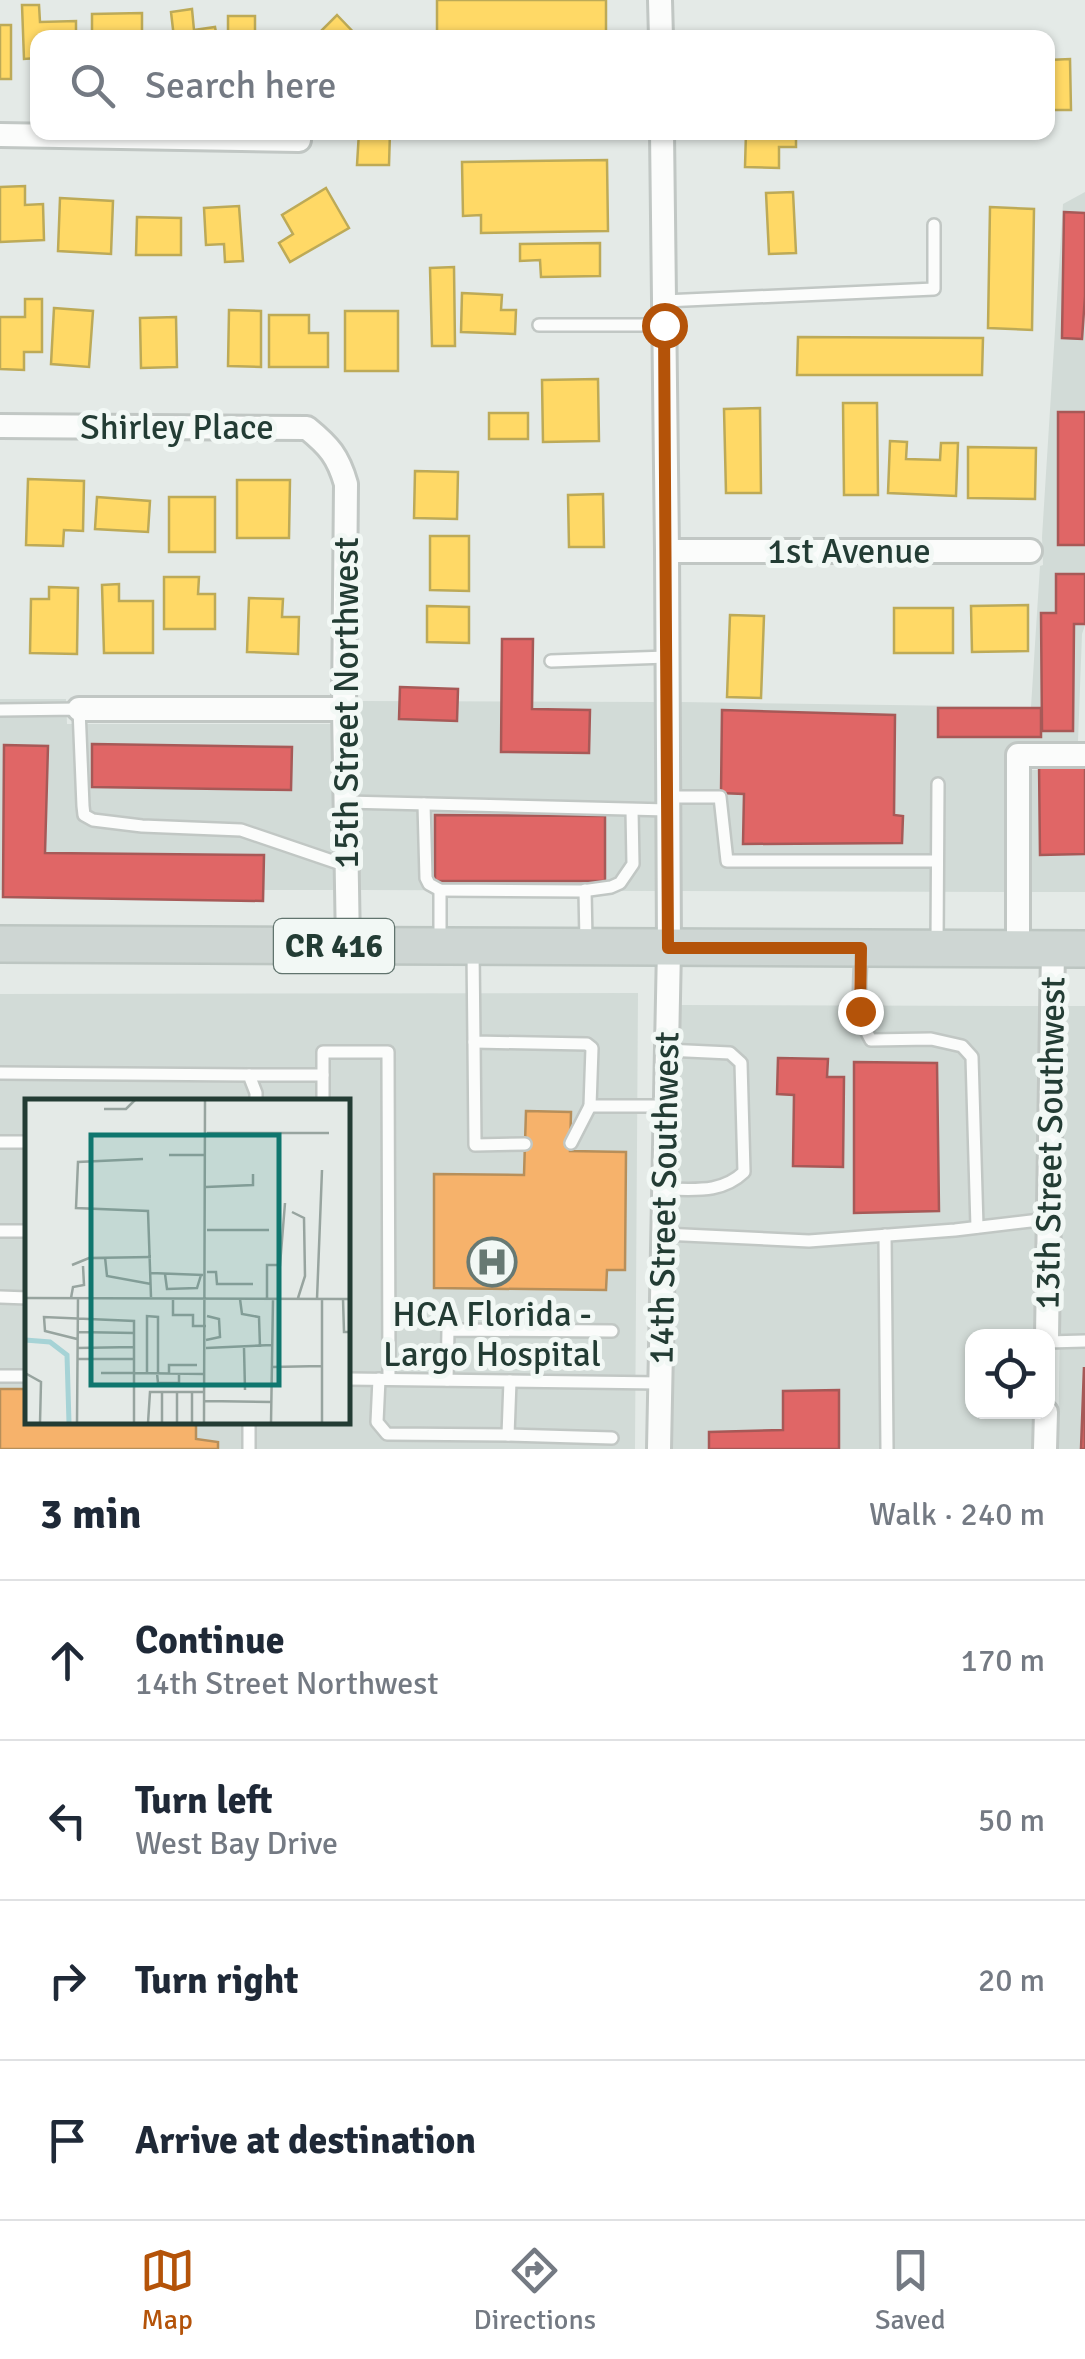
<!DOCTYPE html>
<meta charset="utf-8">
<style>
:root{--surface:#fff;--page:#f6f6f7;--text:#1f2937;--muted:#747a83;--line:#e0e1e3;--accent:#b45309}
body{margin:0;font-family:Signika,sans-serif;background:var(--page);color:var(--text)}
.controls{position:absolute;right:30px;bottom:30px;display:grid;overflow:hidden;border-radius:20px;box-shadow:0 2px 8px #0004}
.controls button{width:90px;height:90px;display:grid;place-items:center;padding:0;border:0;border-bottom:2px solid var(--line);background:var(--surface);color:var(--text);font:50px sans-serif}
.stop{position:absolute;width:30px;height:30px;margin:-22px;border:8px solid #b45309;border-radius:50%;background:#fff}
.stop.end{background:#b45309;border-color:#fff;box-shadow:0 2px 10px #0008}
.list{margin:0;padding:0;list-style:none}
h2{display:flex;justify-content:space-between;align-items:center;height:130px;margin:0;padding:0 40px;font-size:42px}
h2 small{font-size:32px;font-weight:400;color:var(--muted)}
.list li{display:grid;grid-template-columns:65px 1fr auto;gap:30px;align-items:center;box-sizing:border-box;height:160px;padding:0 40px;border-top:2px solid var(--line)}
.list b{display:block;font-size:38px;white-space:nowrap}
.list p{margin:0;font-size:32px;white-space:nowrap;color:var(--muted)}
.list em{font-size:32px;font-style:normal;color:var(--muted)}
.icon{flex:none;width:55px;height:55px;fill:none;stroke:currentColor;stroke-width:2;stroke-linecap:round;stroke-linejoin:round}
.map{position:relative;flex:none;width:1085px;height:1449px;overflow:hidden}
.search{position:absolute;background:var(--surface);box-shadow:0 2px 8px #0004;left:30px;right:30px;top:30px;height:110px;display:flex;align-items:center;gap:25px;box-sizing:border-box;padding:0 35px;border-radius:20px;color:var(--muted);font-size:38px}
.sheet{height:770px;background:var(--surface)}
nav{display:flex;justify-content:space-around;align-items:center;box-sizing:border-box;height:140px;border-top:2px solid var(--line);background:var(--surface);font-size:28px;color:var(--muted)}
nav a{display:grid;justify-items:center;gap:5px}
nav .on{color:var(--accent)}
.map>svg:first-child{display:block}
</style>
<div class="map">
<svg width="1085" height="1449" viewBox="0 0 1085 1449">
<rect width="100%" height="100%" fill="#e4eae7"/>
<g fill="#d2dbd7" fill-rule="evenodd">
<polygon points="1085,192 1085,625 1082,634 1078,741 1018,741 1005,755 1005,892 681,891 681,702 1031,707 1040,566 1043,565 1042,537 1063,204"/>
<polygon points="0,699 66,699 67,724 332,724 334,890 0,890"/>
<polygon points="357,701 655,702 656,891 360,890"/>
<rect x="1031" y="770" width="54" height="122"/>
<path d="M638 993 635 1449H0V994ZM28 1102H348V1422H28Z"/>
<polygon points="680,1005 1039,1006 1034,1336 972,1336 972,1412 1033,1412 1032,1449 671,1449"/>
<polygon points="1065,1006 1085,1006 1085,1449 1058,1449"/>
</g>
<g fill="#ffd966" stroke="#bdaa57" stroke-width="2.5">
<rect x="437" y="0" width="169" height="38"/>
<polygon points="22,5 39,5 40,22 76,21 76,38 38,38 38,58 24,59"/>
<polygon points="192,9 194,30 215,27 217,38 174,38 171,12"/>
<polygon points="142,13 142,38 92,38 92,14"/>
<polygon points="337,15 359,38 314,38"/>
<rect x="228" y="16" width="27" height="22"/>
<rect x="0" y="25" width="11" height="54"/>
<polygon points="821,32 822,38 739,38 739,33"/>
<polygon points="1070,59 1071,110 1048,110 1048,60"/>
<polygon points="359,132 390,132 389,165 357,165"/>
<polygon points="746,132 796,132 796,147 779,147 779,168 745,167"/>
<polygon points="607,160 608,231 481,233 481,215 463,216 462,162"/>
<polygon points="25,186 25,205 43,204 44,240 0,242 0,187"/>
<polygon points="326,188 349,228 290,262 279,243 293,234 282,215"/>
<polygon points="793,192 796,253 769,254 766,193"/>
<polygon points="60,198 113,201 111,254 58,251"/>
<polygon points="239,206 243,261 225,262 224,244 206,245 204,208"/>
<polygon points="990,207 1034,209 1032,330 988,328"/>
<polygon points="137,217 181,218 181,255 136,255"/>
<polygon points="600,243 600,276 541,277 540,260 520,261 520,244"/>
<polygon points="454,267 455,346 432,346 430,268"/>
<polygon points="462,293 502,295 501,310 516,310 515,334 461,332"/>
<polygon points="25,299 42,299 42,352 24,352 24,370 0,369 0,317 25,317"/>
<polygon points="54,308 93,311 89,367 51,364"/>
<polygon points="229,310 261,311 261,367 228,366"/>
<rect x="345" y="311" width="53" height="60"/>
<polygon points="269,315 309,315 309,333 328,333 328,367 269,367"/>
<polygon points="176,317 177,367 141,368 140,318"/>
<polygon points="798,337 983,338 982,375 797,375"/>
<polygon points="598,379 599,441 543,442 542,380"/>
<polygon points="843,403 877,403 878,495 844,495"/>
<polygon points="760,408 761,493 726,493 724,409"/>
<rect x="489" y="413" width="39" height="26"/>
<polygon points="890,441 907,442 906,459 940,460 941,443 958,443 956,496 888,493"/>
<polygon points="968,447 1036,448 1035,499 968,498"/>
<polygon points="415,471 458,472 457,519 414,518"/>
<polygon points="28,479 84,481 83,531 64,530 63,546 26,545"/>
<polygon points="237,480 290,480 289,538 237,538"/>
<polygon points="603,494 604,547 569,547 568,495"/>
<polygon points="97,497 150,501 148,532 95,529"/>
<rect x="169" y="497" width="46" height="55"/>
<polygon points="430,536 469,536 469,591 430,590"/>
<polygon points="164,577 199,577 198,594 215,594 215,629 164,629"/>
<polygon points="119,584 119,601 153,601 153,653 104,653 102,585"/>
<polygon points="49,587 78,588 77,654 30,653 31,599 49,599"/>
<polygon points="249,598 283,599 282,617 299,617 298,654 247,652"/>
<polygon points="1028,605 1028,651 972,652 971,606"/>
<polygon points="427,606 469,607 469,643 427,642"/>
<rect x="894" y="608" width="59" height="45"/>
<polygon points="730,615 764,616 761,698 727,697"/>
</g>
<g fill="#e06666" stroke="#a75957" stroke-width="2.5">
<polygon points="1064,212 1085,213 1085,296 1082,339 1062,338"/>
<rect x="1058" y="412" width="27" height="133"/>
<polygon points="1056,574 1085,574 1085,624 1074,624 1073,731 1042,731 1041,613 1056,613"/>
<polygon points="502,639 533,639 532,709 590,710 589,753 501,752"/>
<polygon points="400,687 458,689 457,721 399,719"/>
<rect x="938" y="708" width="103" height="29"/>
<polygon points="722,710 895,715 894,815 903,816 902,843 743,844 744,794 721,793"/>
<polygon points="92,744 292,747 291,790 92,787"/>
<polygon points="4,745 48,746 45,853 264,855 263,901 3,897"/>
<polygon points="1085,761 1085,854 1040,855 1039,762"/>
<polygon points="435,815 605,816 605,881 435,881"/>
<polygon points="778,1058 828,1059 827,1077 844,1077 843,1167 793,1166 794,1095 777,1094"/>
<polygon points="854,1062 937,1063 939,1211 854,1213"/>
<polygon points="1084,1367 1085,1449 1081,1449"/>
<polygon points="839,1390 839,1449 709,1449 709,1432 783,1430 783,1391"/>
</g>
<g fill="#f6b26b" stroke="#b78f5a" stroke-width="2.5">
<polygon points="526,1111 571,1112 570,1151 626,1152 625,1270 607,1270 606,1290 434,1288 434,1174 524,1175"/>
<polygon points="28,1374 28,1422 196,1422 196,1439 218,1442 218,1449 0,1449 0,1389 27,1389"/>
</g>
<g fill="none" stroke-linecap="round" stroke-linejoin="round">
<g stroke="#c1c7c4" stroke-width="16">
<g id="lane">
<polyline points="664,301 934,289 934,225"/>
<polyline points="539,325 664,325"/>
<polyline points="551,661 667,657"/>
<polyline points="0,710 79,709 83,806 84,815 93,820 142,826 241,830 347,866"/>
<polyline points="668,797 720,797 727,861 937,861"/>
<polyline points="346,802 668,810"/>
<polyline points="424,804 426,878 429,884 440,890 582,891 611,887 620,883 633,864 632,810"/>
<polyline points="585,890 586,941"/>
<polyline points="440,941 440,890"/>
<polyline points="937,944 938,784"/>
<polyline points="473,951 474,1042 587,1044 592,1048 590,1106 664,1106"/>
<path d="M861 954C860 984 855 1014 871 1040L931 1039 962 1046 972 1057 977 1227"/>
<polyline points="474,1042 475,1145 525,1144"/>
<polyline points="0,1073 249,1075 256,1093 256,1102"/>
<polyline points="249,1075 323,1075"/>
<polyline points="323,1102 323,1052 388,1052 389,1379"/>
<polyline points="0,1142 28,1142"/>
<polyline points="571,1143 590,1106"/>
<path d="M664 1189C693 1189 721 1194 744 1172L741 1063 730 1053 666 1050"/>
<polyline points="0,1231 28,1231"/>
<polyline points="663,1234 809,1241 955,1230 1048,1219"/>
<polyline points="885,1235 887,1449"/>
<polyline points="0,1297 28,1298"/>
<polyline points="1048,1342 1085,1341"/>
<polyline points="0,1376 27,1376"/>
<polyline points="348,1379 660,1383"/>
<polyline points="379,1379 377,1422 387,1434 508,1435 510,1381"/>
<polyline points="447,1380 448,1330 612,1331"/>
<polyline points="249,1422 249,1449"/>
<polyline points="508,1435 612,1438"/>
</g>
</g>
<g stroke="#c1c7c4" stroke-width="28">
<g id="street">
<polyline points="660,0 661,38"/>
<polyline points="0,135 299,140"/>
<path d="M0 426 307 428C329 446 338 456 346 484L344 709 348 946"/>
<polyline points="667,551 1030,551"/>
<polyline points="79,709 344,709"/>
<polyline points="1018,949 1018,755 1085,755"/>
<polyline points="1047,1336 1053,949"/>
<polyline points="659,1449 669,948 667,551 662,132"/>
<polyline points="1045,1449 1046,1412"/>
</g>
</g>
<g stroke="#bdc6c2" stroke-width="40">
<polyline id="primary" points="0,944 1085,949"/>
</g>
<use href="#lane" stroke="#fbfcfb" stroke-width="11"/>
<use href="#street" stroke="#fbfcfb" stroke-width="22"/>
<use href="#primary" stroke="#ced6d3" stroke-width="35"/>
</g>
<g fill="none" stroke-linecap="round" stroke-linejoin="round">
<polyline stroke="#b45309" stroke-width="12" points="664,325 668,948 861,948 860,1011"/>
</g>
<defs>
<g id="hospital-ring" transform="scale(2.5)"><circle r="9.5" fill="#f2f8f5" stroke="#677973" stroke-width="1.5"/><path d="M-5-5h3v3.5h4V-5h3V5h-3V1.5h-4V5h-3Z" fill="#677973"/></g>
</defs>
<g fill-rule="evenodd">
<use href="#hospital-ring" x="492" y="1262"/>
</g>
<g text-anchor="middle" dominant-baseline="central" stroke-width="10" stroke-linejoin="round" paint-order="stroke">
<rect fill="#f2f8f5" stroke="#61746e" stroke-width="2.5" x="274" y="919" width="120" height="54" rx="8"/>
<g font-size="32" font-weight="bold" fill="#233c34">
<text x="334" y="946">CR 416</text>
</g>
<g font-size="35" fill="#233c34" stroke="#f2f8f5">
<text x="177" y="427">Shirley Place</text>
<text x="849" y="551">1st Avenue</text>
<text transform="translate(346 703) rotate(-90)">15th Street Northwest</text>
<text transform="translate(1050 1143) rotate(-89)">13th Street Southwest</text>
<text transform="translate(664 1198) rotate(-89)">14th Street Southwest</text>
</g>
<g font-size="35" fill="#233c34" stroke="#f2f8f5">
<text x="492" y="1314">HCA Florida -<tspan x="492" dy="40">Largo Hospital</tspan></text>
</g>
</g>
<g transform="translate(25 1099)">
<rect width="325" height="325" fill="#e4eae7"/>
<path fill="none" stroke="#a6d3d6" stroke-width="5" d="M0 241 25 243 42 256 44 324"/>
<path fill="none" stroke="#97a49f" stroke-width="2.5" d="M79 10H101L110 1M182 34H304M144 56H181M118 60 53 63 51 109 123 112 126 198M181 88 228 86V75M267 113 279 119 280 177 273 199M182 131H244M80 158 82 177 126 185M47 166 64 159 126 158M182 173H191L192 185H228M126 174 178 176M140 175 142 190 172 189 176 176M0 199 325 200M46 199 48 188 59 186 58 167M148 199V216H168V227H181M215 200 217 215 234 218 235 248M242 200V166H255L260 104M292 200 297 71M318 200 319 233H325M52 233 109 234M52 240 20 232 19 218 109 222V274L180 275M181 241 195 238 194 220 182 217M52 249 109 248M181 249 247 246M219 249 220 291M52 260H109M247 268 297 267M0 274 16 283 15 324M76 274H109V324M122 274V217L133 218V274M132 274 133 284H154V274M144 274V266H172M137 293V324M152 293V324M167 293V324M180 302 247 303M52 324 53 199M123 324 125 293H180M179 324 180 1M246 324 248 200M297 324V200"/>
<path fill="#0f766e" fill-opacity="0.15" stroke="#0f766e" stroke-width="5" d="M66 36H254V286H66Z"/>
<rect width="325" height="325" fill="none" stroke="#233c34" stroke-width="5"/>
</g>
</svg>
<div class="controls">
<button><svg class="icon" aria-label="locate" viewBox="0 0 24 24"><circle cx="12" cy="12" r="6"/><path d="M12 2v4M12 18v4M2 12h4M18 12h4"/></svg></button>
</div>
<div class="stop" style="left:664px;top:325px"></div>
<div class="stop end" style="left:860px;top:1011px"></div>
<div class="search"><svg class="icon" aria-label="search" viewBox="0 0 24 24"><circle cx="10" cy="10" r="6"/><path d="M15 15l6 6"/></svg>Search here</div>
</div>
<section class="sheet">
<h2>3 min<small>Walk · 240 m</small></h2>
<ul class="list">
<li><svg class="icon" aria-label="ahead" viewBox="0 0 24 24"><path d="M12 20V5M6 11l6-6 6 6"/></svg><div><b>Continue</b><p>14th Street Northwest</p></div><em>170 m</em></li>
<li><svg class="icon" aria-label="left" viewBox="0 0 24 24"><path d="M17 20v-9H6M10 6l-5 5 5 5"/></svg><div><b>Turn left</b><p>West Bay Drive</p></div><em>50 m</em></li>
<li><svg class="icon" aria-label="right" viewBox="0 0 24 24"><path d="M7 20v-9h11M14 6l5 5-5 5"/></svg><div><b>Turn right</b></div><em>20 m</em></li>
<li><svg class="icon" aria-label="arrive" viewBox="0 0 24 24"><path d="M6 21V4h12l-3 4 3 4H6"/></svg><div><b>Arrive at destination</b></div></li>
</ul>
</section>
<nav>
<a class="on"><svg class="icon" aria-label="map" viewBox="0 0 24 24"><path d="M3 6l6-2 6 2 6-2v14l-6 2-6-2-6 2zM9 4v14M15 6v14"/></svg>Map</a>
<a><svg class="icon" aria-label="directions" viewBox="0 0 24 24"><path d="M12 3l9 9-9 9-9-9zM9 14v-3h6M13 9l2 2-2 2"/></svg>Directions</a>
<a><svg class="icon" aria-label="saved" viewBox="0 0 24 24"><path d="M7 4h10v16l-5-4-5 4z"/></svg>Saved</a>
</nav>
